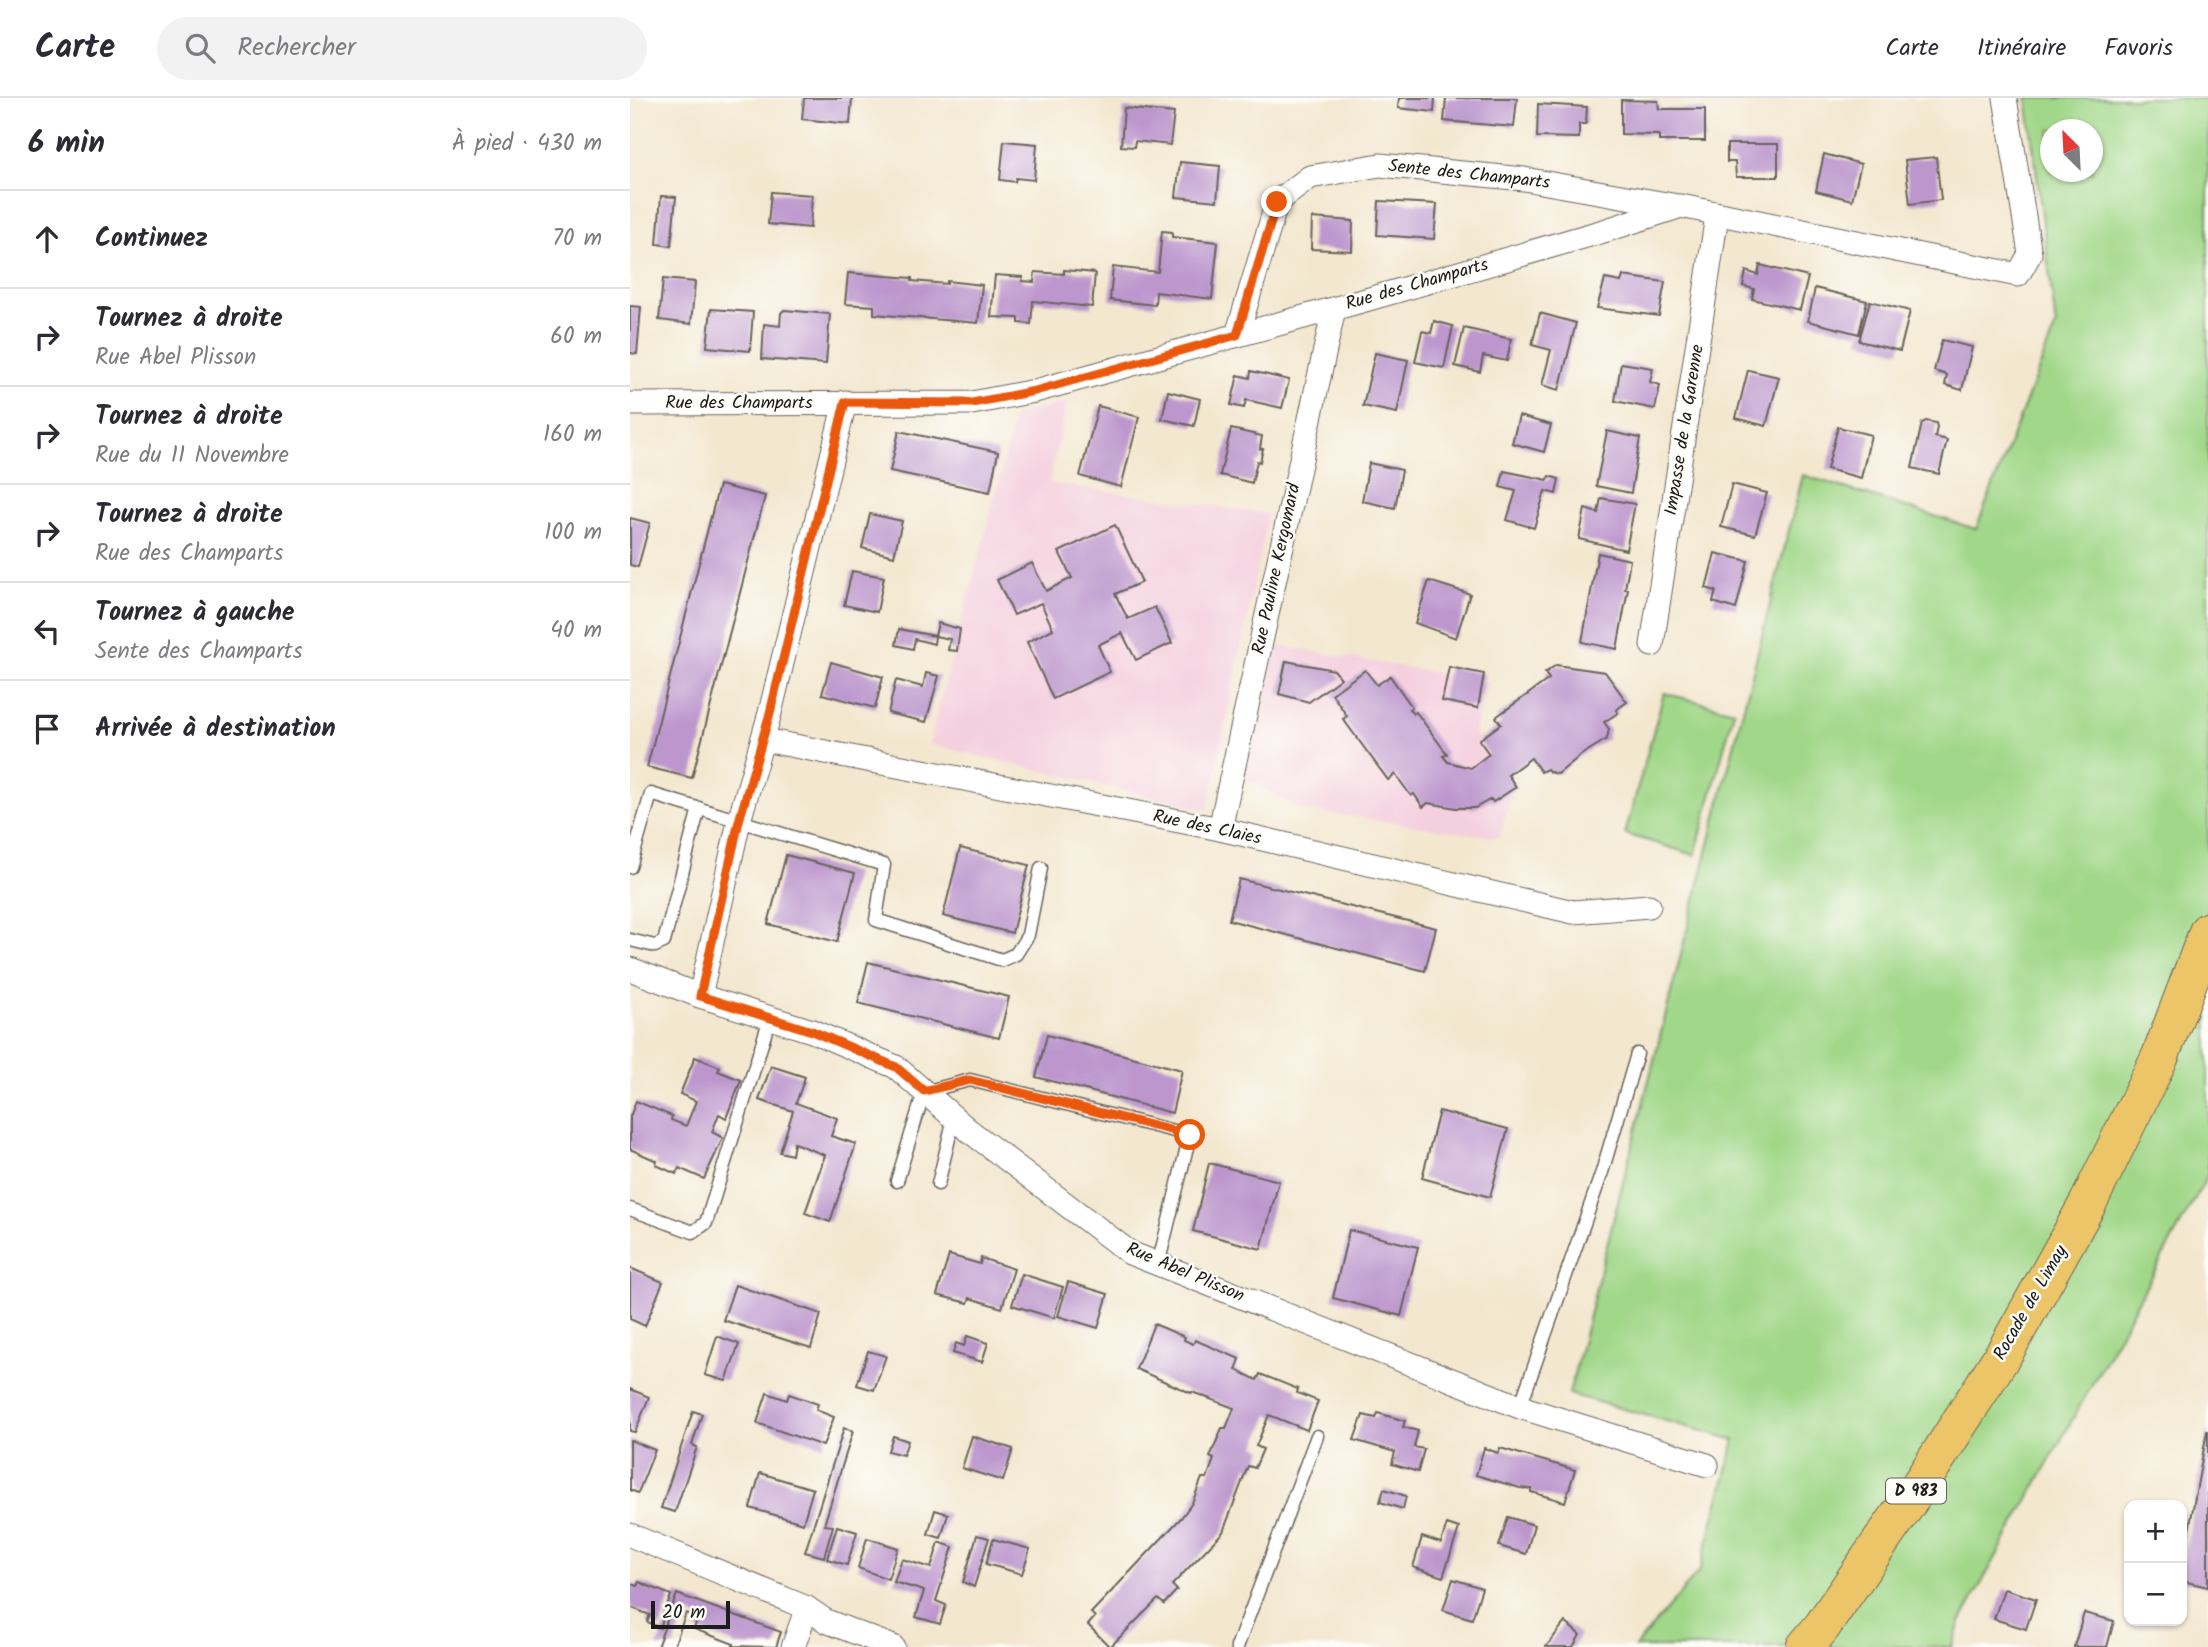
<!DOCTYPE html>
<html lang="fr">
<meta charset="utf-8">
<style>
:root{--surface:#fff;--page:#f2f2f3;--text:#2b2b33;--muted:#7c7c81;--line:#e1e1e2}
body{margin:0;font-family:Kalam,sans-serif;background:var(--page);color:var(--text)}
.controls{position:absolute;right:21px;bottom:21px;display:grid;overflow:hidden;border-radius:14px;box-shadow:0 2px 5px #0004}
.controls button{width:63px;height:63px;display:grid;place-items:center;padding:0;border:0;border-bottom:2px solid var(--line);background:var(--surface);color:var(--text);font:35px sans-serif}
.compass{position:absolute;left:1410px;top:21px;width:63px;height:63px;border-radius:50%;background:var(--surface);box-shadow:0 2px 5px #0004;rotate:336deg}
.scale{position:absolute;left:21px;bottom:18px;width:79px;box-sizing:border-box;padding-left:7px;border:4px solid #1c1c1c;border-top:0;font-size:19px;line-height:24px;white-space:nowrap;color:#1c1c1c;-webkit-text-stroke:5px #fdfcf7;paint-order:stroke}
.stop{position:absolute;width:21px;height:21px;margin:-16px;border:5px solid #ea580c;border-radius:50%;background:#fff}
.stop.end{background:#ea580c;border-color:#fff;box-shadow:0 2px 7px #0008}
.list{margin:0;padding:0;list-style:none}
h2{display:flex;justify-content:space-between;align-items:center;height:91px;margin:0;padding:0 28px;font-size:30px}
h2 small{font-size:23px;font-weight:400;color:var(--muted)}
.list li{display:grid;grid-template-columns:46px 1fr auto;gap:21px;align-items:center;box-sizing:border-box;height:98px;padding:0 28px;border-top:2px solid var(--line)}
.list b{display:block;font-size:26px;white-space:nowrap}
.list p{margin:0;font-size:23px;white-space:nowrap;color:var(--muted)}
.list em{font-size:23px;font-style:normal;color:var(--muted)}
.icon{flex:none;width:38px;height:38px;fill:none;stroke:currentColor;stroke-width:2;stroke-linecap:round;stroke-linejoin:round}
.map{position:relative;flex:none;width:1578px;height:1549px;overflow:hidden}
header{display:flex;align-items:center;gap:42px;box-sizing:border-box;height:98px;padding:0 35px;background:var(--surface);border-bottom:2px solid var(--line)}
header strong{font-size:33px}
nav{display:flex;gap:38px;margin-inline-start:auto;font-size:24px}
.search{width:490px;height:63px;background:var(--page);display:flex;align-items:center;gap:18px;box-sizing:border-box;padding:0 24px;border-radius:38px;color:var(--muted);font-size:26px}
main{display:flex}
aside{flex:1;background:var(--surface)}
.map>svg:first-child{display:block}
</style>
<header>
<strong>Carte</strong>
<div class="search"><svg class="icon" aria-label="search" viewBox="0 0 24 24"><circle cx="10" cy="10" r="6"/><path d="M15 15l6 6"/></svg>Rechercher</div>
<nav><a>Carte</a><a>Itinéraire</a><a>Favoris</a></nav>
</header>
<main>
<aside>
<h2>6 min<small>À pied · 430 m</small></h2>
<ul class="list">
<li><svg class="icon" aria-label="ahead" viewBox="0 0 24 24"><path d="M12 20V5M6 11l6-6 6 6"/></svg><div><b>Continuez</b></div><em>70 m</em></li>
<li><svg class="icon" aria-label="right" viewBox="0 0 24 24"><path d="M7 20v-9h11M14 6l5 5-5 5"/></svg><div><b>Tournez à droite</b><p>Rue Abel Plisson</p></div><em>60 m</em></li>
<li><svg class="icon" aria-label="right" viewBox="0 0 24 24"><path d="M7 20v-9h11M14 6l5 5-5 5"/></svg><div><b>Tournez à droite</b><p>Rue du 11 Novembre</p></div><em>160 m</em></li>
<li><svg class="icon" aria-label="right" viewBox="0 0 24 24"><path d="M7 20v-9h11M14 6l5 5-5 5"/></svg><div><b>Tournez à droite</b><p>Rue des Champarts</p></div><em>100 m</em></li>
<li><svg class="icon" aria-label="left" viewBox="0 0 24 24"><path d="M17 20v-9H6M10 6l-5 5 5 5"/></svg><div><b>Tournez à gauche</b><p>Sente des Champarts</p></div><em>40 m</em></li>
<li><svg class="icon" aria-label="arrive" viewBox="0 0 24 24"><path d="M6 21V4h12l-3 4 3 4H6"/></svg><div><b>Arrivée à destination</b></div></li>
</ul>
</aside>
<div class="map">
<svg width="1578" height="1549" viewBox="0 0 1578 1549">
<rect width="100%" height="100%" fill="#fdfcf7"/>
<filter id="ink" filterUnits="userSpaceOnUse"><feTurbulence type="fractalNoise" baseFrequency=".0143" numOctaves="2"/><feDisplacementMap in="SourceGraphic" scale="14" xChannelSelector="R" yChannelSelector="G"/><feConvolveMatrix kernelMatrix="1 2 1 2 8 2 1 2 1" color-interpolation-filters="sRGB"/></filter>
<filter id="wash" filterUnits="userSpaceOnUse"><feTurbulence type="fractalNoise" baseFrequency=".00686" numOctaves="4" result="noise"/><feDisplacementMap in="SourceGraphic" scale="28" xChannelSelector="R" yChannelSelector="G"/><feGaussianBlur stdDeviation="1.57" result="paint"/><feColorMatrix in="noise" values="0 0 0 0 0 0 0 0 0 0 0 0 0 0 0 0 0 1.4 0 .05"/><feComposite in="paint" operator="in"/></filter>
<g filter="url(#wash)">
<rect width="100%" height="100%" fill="#f3e7cf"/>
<g fill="#f4cfde">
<polygon points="437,304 419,385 638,416 578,712 299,646 371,375 384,318"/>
<polygon points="646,547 858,584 844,634 883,693 869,740 670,711 614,680"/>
</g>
<g fill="#a0d788" stroke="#5e7a52" stroke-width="2" fill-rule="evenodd">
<path d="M1397 0H1578V1077L1330 1524 1322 1549H1005L1070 1472 1105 1342 939 1296 1173 377 1346 431 1426 227ZM1420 32H1462V74H1420Z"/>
<polygon points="1034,595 1104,613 1065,757 995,736"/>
</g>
<g id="blocks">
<g fill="#bc96cd">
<polygon points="174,0 222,0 220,26 172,21"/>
<polygon points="769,0 805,0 804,14 768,10"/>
<polygon points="816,0 887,0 884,29 814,23"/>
<polygon points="991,2 1028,3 1029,11 1075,11 1075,43 1029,43 1029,37 991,36"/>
<polygon points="908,6 957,9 956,26 949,26 949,40 907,39"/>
<polygon points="494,10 544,15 540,47 505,43 504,49 491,48"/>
<polygon points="374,43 407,46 404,82 386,80 385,84 370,82"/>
<polygon points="1097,46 1148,46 1148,79 1106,79 1105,64 1097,64"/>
<polygon points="1194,56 1231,66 1222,102 1186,93"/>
<polygon points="1306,59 1311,102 1280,106 1275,62"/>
<polygon points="550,64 590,68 587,103 546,99"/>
<polygon points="141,94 182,97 180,130 138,126"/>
<polygon points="31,98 46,99 41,148 27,146"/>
<polygon points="749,103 807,106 804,141 747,137"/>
<polygon points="682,120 723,123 722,153 681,151"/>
<polygon points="532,133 542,134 542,139 588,144 582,201 526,194 525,207 480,202 483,169 528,174"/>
<polygon points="1130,167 1178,179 1170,212 1122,201 1124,191 1113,188 1116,173 1128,177"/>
<polygon points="434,172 465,175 462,209 403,203 401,226 389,225 389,220 361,219 365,177 393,179 392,183 404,184 405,174 434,176"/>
<polygon points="218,175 282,180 282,183 317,186 317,183 352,187 348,225 244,216 244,208 215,206"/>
<polygon points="993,178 1035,184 1029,218 967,210 975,181 991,184"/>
<polygon points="33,181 65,184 61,226 29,222"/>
<polygon points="1185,190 1237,203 1229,236 1178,223"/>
<polygon points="1240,203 1280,213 1270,253 1229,243"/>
<polygon points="0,208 11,209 7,256 0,255"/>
<polygon points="81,211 123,214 120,253 77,249"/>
<polygon points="154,212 200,216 196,266 132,261 134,226 150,228 151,215"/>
<polygon points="910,215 946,225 929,292 912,287 921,252 902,247"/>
<polygon points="804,223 823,228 814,270 785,264 792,233 801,235"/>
<polygon points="834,230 881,241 877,263 853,258 850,274 825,268"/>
<polygon points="1312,242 1342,249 1332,292 1315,287 1317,277 1304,273"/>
<polygon points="745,255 778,262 767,315 733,308"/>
<polygon points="991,265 1023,270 1020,284 1030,287 1025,311 985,303"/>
<polygon points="1118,272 1149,279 1136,328 1106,320"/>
<polygon points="621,273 659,282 652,310 616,302 614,310 601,307 608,277 620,280"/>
<polygon points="538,293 570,301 564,328 532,321"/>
<polygon points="468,308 509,319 491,389 450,378"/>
<polygon points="889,318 921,327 914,354 882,345"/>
<polygon points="1296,323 1306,325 1307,329 1305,339 1317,342 1309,376 1282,370 1292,325"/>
<polygon points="1208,329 1241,337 1231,380 1197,371"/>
<polygon points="601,331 632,338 630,351 633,351 630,364 627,363 622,385 590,377"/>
<polygon points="269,333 368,354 360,394 260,373"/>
<polygon points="977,333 1010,340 1001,395 966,388"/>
<polygon points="739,365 772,372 765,410 732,403"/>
<polygon points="874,373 918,382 919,378 929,381 926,396 915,393 904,430 877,422 886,393 870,389"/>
<polygon points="1102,386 1137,395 1125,437 1091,429"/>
<polygon points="89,387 135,398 62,680 17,669"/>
<polygon points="971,400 1005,406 996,452 949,441 955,411 968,415"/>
<polygon points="240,416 272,423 264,458 232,450"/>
<polygon points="0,420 20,425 8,469 0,467"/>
<polygon points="485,427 512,484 485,496 498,521 525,509 542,545 506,562 492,535 468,547 480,574 423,601 397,544 423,531 411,505 384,517 367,482 402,465 416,493 442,480 429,454"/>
<polygon points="968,455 1000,462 995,491 998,491 987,551 952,544"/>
<polygon points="1085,455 1118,463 1106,511 1083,504 1086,493 1076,490"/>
<polygon points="222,473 254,479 247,514 214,507"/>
<polygon points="799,483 840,496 826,540 785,525"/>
<polygon points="308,525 330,531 327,553 318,552 320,541 305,538 304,546 285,541 283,551 266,547 269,531 305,538"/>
<polygon points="656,563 704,572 711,580 679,604 649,596"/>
<polygon points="201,564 253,579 245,610 192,596"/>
<polygon points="926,567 975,574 997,604 986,612 988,615 974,624 979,631 977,641 951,657 928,676 920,674 917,671 911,674 901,660 878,677 886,689 863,704 861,701 845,710 826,710 798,705 793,709 784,696 781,698 765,676 758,682 713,621 717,618 702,596 735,572 747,587 760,578 782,609 779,611 783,616 786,614 817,656 813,658 818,664 841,670 859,656 849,642 871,626 866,619 919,581 915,575"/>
<polygon points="819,569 854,576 848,610 812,603"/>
<polygon points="296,575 309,578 296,624 258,615 266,582 293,589"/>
<polygon points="330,750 399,767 382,835 313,818"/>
<polygon points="156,757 225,775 207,844 138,826"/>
<polygon points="609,781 806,830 795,873 599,822"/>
<polygon points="238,864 379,899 369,940 228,905"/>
<polygon points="417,937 552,972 542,1015 406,979"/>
<polygon points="65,959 90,969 88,973 111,982 96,1020 89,1016 82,1034 93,1040 74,1081 49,1070 46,1076 26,1067 27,1063 0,1051 0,1019 6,1003 42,1018 41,1022 56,1028 66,1003 50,996"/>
<polygon points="141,968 175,979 166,1005 207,1020 201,1038 226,1046 200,1124 175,1115 195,1057 164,1045 162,1057 150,1054 163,1013 129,1002"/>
<polygon points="809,1013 878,1031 860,1099 792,1080"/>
<polygon points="579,1065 649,1083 631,1151 563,1133"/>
<polygon points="719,1132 788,1149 771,1218 703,1200"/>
<polygon points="319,1157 350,1166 351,1160 384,1171 372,1210 340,1200 338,1205 307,1197"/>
<polygon points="0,1170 33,1184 15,1228 0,1221"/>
<polygon points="392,1176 433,1189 424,1220 382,1207"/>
<polygon points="438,1184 478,1196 468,1230 428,1218"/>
<polygon points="105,1187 191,1216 181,1250 93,1222"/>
<polygon points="524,1226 555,1239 554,1242 563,1246 565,1242 610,1261 606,1272 627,1282 630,1276 668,1291 667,1295 688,1303 677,1332 639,1317 626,1348 633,1351 625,1370 618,1368 593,1434 542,1487 547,1492 534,1506 528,1501 480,1549 458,1527 465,1519 461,1515 551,1420 562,1405 572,1380 577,1380 584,1361 580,1359 592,1330 596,1330 604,1310 562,1294 561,1295 506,1271"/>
<polygon points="87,1238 109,1246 96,1283 75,1277"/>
<polygon points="337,1238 358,1245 352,1264 323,1255 326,1245 334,1248"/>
<polygon points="238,1253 256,1258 244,1292 227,1287"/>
<polygon points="0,1291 19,1299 5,1334 0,1333"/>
<polygon points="137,1295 157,1302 159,1296 188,1306 186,1312 204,1319 193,1348 127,1325"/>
<polygon points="63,1313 72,1316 62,1347 67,1349 45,1414 31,1410"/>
<polygon points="748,1315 775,1323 773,1329 788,1333 784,1349 794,1351 788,1374 762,1366 765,1354 724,1342 733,1317 746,1320"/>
<polygon points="214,1330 223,1333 194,1427 203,1428 194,1459 175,1454"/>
<polygon points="1577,1333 1578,1333 1578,1489 1552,1483 1552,1471"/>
<polygon points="263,1338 278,1343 273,1357 258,1353"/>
<polygon points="342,1338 383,1351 373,1383 332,1370"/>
<polygon points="0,1342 25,1352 8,1395 0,1392"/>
<polygon points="854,1350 868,1355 870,1350 945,1372 935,1404 901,1394 901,1391 890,1390 846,1377"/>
<polygon points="130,1375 183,1391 173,1425 120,1410"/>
<polygon points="754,1391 776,1398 773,1411 750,1404"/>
<polygon points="305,1412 318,1416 311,1440 298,1436"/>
<polygon points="878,1419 904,1427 896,1456 869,1448"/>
<polygon points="817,1426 829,1430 813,1479 783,1469 792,1439 811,1445"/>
<polygon points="207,1428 227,1434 217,1467 197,1461"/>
<polygon points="347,1437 359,1440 344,1489 333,1484"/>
<polygon points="237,1440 268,1450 258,1481 228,1470"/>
<polygon points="363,1441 400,1451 392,1476 356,1466"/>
<polygon points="309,1444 323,1449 306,1503 316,1507 310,1526 286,1519 294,1493 264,1484 272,1461 301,1470"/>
<polygon points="823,1481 852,1490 842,1521 813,1512"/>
<polygon points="9,1484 41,1497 30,1530 17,1524 20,1517 0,1509 0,1485 7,1488"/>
<polygon points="1374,1491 1406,1501 1396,1531 1364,1521"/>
<polygon points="47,1496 151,1534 146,1549 103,1548 104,1546 64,1531 68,1519 56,1515 44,1548 27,1549"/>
<polygon points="1454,1515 1484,1523 1477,1549 1444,1549"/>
<polygon points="935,1524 950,1537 943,1549 916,1549"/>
</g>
</g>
</g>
<g filter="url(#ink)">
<use href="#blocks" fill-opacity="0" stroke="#67635b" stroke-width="2"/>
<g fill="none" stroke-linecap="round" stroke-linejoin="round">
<g stroke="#67635b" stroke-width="15">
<g id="lane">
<polyline points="0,769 21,696 254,767 246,822 372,862 386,856 398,837 411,770"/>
<polyline points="0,842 25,848 34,844 69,710"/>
<polyline points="267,1083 294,994 340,982 560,1037 528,1167"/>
<polyline points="308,1086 324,1020"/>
<polyline points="0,1111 63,1134 76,1125 140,920"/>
<polyline points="890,1309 972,1074 1007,956"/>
<polyline points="607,1549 687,1338"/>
</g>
</g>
<g stroke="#67635b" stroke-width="25">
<g id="street">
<polyline points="607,237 647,104 680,79 750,67 894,81 1048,108"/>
<polyline points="0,306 342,305 405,293 739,201 977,132 1051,108 1388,177 1400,156 1375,0"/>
<polyline points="1022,547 1087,117"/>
<polyline points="134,642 590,731 943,814 1019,808"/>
<polyline points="590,731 704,211"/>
<polyline points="0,871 70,898 182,933 266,969 337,1031 500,1155 890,1309 1077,1367"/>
<polyline points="70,898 109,723 140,615 215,304"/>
<polyline points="0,1437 177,1510 196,1523 263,1549"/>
<polyline points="163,1549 177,1510"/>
</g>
</g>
<g stroke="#67635b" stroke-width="39">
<polyline id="primary" points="1175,1549 1191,1530 1286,1393 1376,1252 1458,1105 1530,959 1578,833"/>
</g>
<use href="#lane" stroke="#fff" stroke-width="12"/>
<use href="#street" stroke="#fff" stroke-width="23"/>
<use href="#primary" stroke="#edc569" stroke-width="37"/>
</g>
</g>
<g fill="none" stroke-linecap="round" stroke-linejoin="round" filter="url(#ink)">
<polyline stroke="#ea580c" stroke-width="9" points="560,1037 340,982 294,993 266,969 182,933 70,898 109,723 140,615 215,304 342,305 405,293 607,237 647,104"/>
</g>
<g text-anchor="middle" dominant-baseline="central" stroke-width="5" stroke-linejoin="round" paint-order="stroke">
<rect fill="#fdfcf7" stroke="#605f5e" stroke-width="2" x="1256" y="1380.5" width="60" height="25" rx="5"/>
<g font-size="16" font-weight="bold" fill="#1c1c1c">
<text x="1286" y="1393">D 983</text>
</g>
<g font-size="18" fill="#1c1c1c" stroke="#fdfcf7">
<text transform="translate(839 77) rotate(6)">Sente des Champarts</text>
<text transform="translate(787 187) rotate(-16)">Rue des Champarts</text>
<text x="109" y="305">Rue des Champarts</text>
<text transform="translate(1055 332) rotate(-81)">Impasse de la Garenne</text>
<text transform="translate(647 471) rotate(-78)">Rue Pauline Kergomard</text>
<text transform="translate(577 730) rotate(12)">Rue des Claies</text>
<text transform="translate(555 1175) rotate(23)">Rue Abel Plisson</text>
<text transform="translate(1401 1205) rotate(-60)">Rocade de Limay</text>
</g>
</g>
</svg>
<div class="controls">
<button>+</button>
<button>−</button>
</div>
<svg class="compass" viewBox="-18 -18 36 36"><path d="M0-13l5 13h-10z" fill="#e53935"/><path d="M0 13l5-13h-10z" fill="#7c7c81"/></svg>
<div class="scale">20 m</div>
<div class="stop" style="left:560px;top:1037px"></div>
<div class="stop end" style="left:647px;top:104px"></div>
</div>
</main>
